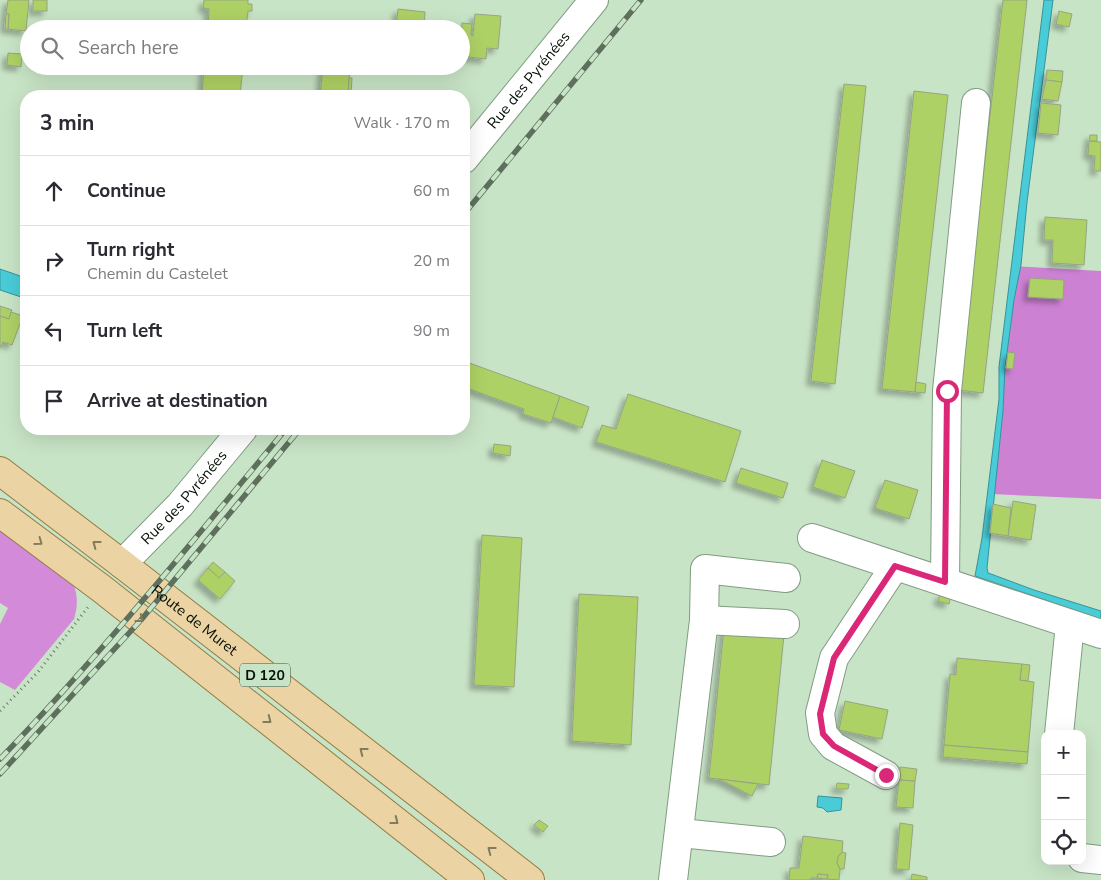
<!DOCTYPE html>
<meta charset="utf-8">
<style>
:root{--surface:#fff;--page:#f7f7f7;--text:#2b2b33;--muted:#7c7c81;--line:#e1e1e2}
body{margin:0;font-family:"Nunito Sans",sans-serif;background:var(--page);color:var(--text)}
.controls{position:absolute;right:15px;bottom:15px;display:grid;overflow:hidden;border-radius:10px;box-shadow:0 5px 20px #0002}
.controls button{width:45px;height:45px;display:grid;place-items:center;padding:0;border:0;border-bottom:1px solid var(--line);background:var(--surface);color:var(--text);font:25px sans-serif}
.stop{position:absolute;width:15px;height:15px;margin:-11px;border:4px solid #db2777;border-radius:50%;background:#fff}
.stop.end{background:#db2777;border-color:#fff;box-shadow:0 1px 5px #0008}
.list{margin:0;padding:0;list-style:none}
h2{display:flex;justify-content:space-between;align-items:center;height:65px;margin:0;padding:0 20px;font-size:21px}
h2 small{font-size:16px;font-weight:400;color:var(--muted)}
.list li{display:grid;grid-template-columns:32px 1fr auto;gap:15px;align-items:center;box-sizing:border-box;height:70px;padding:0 20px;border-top:1px solid var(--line)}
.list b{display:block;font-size:19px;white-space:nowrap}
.list p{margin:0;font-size:16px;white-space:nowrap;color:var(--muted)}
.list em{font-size:16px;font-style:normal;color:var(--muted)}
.icon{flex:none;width:28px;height:28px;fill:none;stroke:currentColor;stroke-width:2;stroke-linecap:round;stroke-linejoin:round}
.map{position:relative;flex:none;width:1101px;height:880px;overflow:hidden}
.search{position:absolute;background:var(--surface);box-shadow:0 5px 20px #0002;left:20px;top:20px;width:450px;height:55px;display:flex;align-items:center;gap:12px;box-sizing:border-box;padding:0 18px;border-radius:28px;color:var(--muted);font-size:19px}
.panel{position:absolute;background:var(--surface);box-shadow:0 5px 20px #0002;left:20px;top:90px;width:450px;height:345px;border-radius:20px}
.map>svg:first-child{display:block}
</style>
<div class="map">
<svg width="1101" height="880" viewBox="0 0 1101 880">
<defs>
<filter id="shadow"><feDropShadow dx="-4.5" dy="4.5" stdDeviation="2.5" flood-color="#0004"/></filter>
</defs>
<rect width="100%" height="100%" fill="#c8e4c6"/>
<path fill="#d38bd9" d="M0 524 73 583C78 596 78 606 74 619L15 690 0 682V624L8 608 0 603Z"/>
<polygon fill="#cc81d2" points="1013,266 1101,271 1101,499 991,494"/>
<g fill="#4accd8" stroke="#369399">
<polygon points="1044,0 1053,0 1027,202 1021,265 1014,300 1005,368 1003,411 987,568 988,573 991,574 1034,590 1101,611 1101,619 975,576 982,538 999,399 999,367"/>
<polygon points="0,269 26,278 26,291 24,298 0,290"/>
<polygon points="818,796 842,798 841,810 827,812 823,808 817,807"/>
</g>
<g fill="#aed165" stroke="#97a482" filter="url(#shadow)">
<polygon points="8,0 29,0 26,31 8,29 9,14 6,14"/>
<rect x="33" y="0" width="14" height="11"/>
<polygon points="204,0 248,0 248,4 252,4 252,11 248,11 246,29 208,29 209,9 203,8"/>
<polygon points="1003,0 1027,0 983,393 959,390"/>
<polygon points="398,9 425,12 424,29 396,29"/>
<polygon points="1059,11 1072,14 1069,27 1056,24"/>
<polygon points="6,14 9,14 8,29 5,29"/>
<polygon points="475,14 501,16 498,49 487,48 486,59 461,56 462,23 472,24 471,35 473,36"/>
<polygon points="8,53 22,54 21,67 7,65"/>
<polygon points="204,66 243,66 240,96 202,96"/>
<polygon points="323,66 350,66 348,95 351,96 320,96"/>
<polygon points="1047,70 1063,71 1062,82 1046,80"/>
<polygon points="349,78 352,78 351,95 348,95"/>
<polygon points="1046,80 1062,82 1058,101 1042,99"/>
<polygon points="844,84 866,86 835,384 811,381"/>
<polygon points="914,91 948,95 915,392 882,389"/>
<polygon points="1041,103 1061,105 1058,135 1038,133"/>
<polygon points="1090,135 1097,135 1097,141 1089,141"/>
<polygon points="1089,141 1101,142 1101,171 1094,171 1095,156 1088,155"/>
<polygon points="1045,217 1087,220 1084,265 1052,263 1053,240 1044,240"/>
<polygon points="1030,278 1064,280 1063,299 1028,297"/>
<polygon points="0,306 12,310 9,319 0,316"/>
<polygon points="11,312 23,316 12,345 3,342 1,347 0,347 0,316 9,319"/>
<polygon points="1008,352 1015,353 1013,369 1006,368"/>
<polygon points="464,361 560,396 551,423 523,414 524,409 464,387"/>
<polygon points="916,382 926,384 925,393 915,392"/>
<polygon points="628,394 741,431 725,482 596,442 602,425 616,429"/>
<polygon points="560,396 589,407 582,428 553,417"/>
<polygon points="494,444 511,446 510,456 493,453"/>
<polygon points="822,460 855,471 845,498 813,487"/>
<polygon points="741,468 788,483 783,498 736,483"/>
<polygon points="885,480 918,490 909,519 875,508"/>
<polygon points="1013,501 1036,505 1031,540 1008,536"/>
<polygon points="993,504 1011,508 1008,536 990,533"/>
<polygon points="482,535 522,538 514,687 474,685"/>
<polygon points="213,562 225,572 219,578 208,568"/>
<polygon points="208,568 219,578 225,572 235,581 220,599 198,580"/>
<polygon points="579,594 638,597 631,745 572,741"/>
<polygon points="940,594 951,596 949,604 938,601"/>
<polygon points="724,628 784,635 769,785 709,778"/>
<polygon points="957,658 1022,664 1020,680 1034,682 1028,752 944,745 950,674 956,675"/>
<polygon points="1022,664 1030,665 1028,681 1020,680"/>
<polygon points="845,701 888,710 882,739 839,730"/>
<polygon points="944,745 1028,752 1027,764 943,757"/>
<polygon points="900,767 917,769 915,781 899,780"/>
<polygon points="719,779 758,784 752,796"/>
<polygon points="899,780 915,781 913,808 896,807"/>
<polygon points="837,783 849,784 848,789 836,789"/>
<polygon points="539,820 548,826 543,832 534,825"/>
<polygon points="900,823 913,825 909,870 896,869"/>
<polygon points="803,836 843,841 842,852 838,857 837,863 840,869 839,880 827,879 828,875 818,874 817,878 811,878 810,880 789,880 790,868 799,868"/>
<polygon points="842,852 846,853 844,869 840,869 837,863 838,857"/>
<polygon points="818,874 828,875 827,879 817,878"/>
<polygon points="912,874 927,877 927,880 911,880"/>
</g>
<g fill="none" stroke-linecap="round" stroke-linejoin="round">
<g stroke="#819c80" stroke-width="30">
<g id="minor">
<path id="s1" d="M464 159 594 0"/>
<polyline points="812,538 1101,634"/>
<path id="s2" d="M122 564 180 505 243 429"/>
<polyline points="945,582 947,391 976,103"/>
<polyline points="704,620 785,624"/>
<polyline points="1059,734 1070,624"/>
<polyline points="886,775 833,746 823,734 820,713 834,658 895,566"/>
<polyline points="680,833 771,842"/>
<polyline points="1082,858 1101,860"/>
<polyline points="673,880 704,620 705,569 786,578"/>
</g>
</g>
<g stroke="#927c44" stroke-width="30">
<g id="major">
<path id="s3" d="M0 471 122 564 530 880"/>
<polyline points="0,513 102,589 470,880"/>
</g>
</g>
<polyline stroke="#697c68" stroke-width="3" stroke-dasharray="1 4" stroke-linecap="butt" points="0,711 38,672 88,607"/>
<use href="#minor" stroke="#fff" stroke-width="28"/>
<use href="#major" stroke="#ebd3a3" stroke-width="28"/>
<g stroke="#5e705d" stroke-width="5.5">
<g id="rail">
<polyline points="464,214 641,0"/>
<path d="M0 759C101 654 193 541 286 429"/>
<polyline points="0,774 141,620 300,429"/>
</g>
</g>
<use href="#rail" stroke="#c8e4c6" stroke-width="4" stroke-dasharray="11" stroke-linecap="butt"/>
</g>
<defs><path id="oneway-chevron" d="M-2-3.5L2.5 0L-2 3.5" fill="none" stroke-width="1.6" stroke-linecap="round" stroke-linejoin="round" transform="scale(1.25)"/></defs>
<g stroke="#847b5c">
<use href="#oneway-chevron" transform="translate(39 542) rotate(36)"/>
<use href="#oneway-chevron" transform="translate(96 544) rotate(-143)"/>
<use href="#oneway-chevron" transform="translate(140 619) rotate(38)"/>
<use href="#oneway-chevron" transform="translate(268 720) rotate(38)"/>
<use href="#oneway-chevron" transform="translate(363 751) rotate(-142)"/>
<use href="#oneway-chevron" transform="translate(395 821) rotate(38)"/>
<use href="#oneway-chevron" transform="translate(491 850) rotate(-142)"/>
</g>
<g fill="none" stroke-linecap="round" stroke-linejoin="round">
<polyline stroke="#db2777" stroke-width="6" points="886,775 834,746 823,734 820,714 834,658 895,566 945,582 947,391"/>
</g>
<g text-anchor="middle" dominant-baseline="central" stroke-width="4.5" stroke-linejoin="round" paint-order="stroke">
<rect fill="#c8e4c6" stroke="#404f40" stroke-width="1" x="240" y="663.5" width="50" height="23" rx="4"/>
<g font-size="14" font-weight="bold" fill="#060f06">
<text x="265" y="675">D 120</text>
</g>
<g font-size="15" fill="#060f06" stroke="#c8e4c6">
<text stroke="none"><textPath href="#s1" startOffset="102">Rue des Pyrénées</textPath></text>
<text stroke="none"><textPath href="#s2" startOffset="91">Rue des Pyrénées</textPath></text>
<text stroke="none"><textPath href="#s3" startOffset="245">Route de Muret</textPath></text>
</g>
</g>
</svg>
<div class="controls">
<button>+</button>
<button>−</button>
<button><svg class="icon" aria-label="locate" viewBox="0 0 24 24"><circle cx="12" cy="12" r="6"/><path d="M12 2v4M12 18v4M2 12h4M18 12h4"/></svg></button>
</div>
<div class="stop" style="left:947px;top:391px"></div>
<div class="stop end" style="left:886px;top:775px"></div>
<div class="search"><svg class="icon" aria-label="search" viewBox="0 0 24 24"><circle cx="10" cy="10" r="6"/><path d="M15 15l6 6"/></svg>Search here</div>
<section class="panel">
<h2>3 min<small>Walk · 170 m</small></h2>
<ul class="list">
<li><svg class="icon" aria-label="ahead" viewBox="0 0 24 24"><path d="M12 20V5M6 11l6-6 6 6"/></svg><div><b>Continue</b></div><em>60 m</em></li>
<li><svg class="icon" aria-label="right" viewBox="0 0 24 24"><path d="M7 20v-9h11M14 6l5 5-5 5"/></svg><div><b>Turn right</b><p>Chemin du Castelet</p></div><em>20 m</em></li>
<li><svg class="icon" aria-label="left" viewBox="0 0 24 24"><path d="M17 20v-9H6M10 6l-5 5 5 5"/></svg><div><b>Turn left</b></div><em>90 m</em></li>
<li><svg class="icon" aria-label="arrive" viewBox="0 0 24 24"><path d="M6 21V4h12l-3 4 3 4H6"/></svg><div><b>Arrive at destination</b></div></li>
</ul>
</section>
</div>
